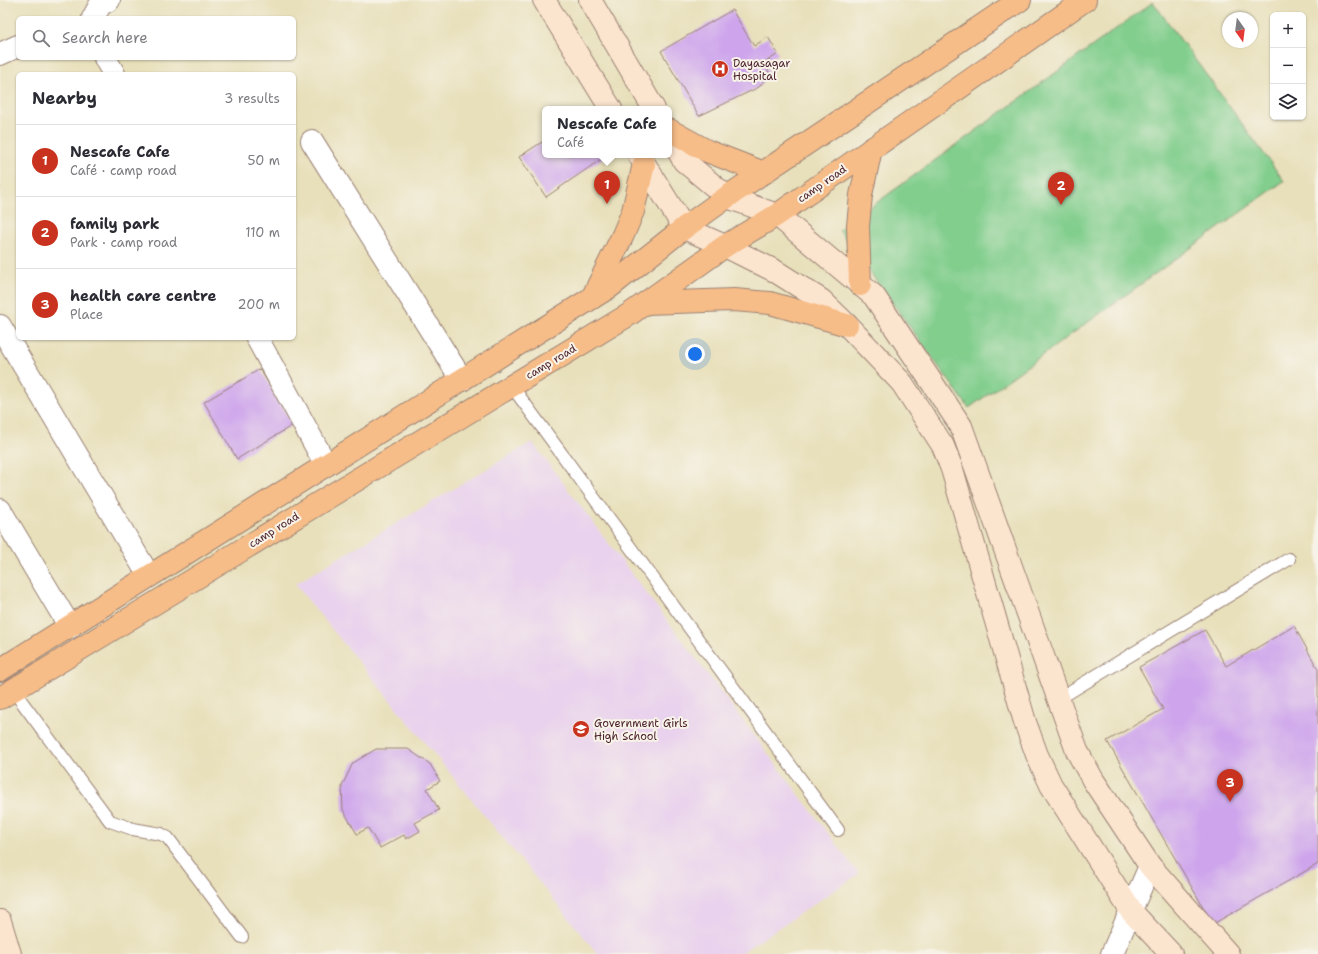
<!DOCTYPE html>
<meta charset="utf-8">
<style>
:root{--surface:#fff;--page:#f2f2f3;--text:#2b2b33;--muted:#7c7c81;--line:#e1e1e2;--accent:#c8321e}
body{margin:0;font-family:"Shantell Sans",sans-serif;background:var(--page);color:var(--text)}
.controls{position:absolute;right:12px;top:12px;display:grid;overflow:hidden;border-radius:6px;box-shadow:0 1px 3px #0004}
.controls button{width:36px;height:36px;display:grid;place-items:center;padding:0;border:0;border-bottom:1px solid var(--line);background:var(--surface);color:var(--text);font:20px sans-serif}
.compass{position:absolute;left:1222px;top:12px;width:36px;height:36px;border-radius:50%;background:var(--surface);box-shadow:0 1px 3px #0004;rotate:166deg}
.you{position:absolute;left:695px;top:354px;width:14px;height:14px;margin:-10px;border:3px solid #fff;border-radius:50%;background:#1a73e8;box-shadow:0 0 0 6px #1a73e833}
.badge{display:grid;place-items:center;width:26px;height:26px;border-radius:50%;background:var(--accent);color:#fff;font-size:13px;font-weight:700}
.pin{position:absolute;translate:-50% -33px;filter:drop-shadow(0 1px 2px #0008)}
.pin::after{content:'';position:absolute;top:21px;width:14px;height:12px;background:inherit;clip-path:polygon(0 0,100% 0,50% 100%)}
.popup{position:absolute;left:542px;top:106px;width:130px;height:52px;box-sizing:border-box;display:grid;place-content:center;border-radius:6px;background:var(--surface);filter:drop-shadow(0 1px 3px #0005);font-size:13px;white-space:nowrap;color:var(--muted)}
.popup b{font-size:15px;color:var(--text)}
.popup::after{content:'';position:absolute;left:50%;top:100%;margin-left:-8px;border:8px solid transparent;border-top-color:var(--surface)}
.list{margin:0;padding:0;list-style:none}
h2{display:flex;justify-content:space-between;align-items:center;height:52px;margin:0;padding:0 16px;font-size:17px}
h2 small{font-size:13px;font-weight:400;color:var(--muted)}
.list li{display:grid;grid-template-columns:26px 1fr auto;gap:12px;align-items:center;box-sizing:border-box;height:72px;padding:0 16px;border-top:1px solid var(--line)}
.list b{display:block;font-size:15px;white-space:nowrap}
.list p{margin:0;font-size:13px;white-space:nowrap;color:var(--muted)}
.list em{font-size:13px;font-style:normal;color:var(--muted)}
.icon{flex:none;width:22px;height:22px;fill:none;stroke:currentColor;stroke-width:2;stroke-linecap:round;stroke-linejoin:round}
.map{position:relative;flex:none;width:1318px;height:954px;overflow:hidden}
.search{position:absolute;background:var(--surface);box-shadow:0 1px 3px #0004;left:16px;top:16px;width:280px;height:44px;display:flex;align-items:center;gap:10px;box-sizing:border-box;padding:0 14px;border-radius:6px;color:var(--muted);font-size:15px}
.panel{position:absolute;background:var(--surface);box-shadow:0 1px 3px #0004;left:16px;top:72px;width:280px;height:268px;border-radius:6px}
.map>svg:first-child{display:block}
</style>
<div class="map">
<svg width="1318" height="954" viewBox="0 0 1318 954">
<rect width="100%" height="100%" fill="#f7f3e8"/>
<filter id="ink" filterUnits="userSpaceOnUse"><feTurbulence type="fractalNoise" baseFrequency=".025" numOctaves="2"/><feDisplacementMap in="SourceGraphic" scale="8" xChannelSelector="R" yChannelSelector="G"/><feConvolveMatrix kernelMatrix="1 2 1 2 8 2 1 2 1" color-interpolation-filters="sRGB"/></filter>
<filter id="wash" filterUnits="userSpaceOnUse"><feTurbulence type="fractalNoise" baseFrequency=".012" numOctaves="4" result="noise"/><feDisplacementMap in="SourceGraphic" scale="16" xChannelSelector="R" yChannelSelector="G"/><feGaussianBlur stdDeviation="0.9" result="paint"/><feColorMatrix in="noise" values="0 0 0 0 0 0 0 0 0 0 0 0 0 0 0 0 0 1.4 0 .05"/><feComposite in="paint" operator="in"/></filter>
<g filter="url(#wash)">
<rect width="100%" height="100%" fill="#e8e0bb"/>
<polygon fill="#e9d2ed" points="532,442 859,874 739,954 598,954 295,584"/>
<polygon fill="#81ce8d" stroke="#66765c" points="1153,2 1284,181 969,408 839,230"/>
<g id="blocks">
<g fill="#cea5ec">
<polygon points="732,10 754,46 768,37 778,54 764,63 770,74 759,87 699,116 661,51"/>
<polygon points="545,140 545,155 601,155 603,158 546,197 519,157"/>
<polygon points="260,369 293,425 237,459 204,402"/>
<polygon points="1294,626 1318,669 1318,864 1213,924 1107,741 1163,709 1139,667 1205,630 1226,666"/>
<polygon points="376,749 408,749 430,764 440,781 427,789 439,810 415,823 420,831 406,839 404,835 380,848 368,828 357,834 343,810 342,786 353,763"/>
</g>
</g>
</g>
<g filter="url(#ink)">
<use href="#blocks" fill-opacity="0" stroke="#998073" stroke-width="1"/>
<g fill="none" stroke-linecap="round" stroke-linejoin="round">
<g stroke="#998073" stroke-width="14">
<g id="lane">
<polyline points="511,385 838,830"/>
<polyline points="13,690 110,821 133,829 161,834 168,838 242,937"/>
<polyline points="1058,699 1289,559"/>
</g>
</g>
<g stroke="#998073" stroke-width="24">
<g id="street">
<polyline points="93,18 100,5 109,0"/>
<polyline points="0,54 18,46"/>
<polyline points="105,58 114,74"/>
<polyline points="312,141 462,380"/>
<polyline points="0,326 149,576"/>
<polyline points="257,338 326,465"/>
<polyline points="0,510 70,627"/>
<polyline points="1112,954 1150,866"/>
</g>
</g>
<g stroke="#998073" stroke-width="24">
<g id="secondary">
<polyline points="544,0 611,109"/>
<polyline points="590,0 654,109"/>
<polyline points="669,135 684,161 727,197 777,215 874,296 961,426 1077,751 1093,780 1150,866 1228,954"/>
<polyline points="639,155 684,228 725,246 775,271 821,300 847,325 902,383 943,446 952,469 1025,722 1037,755 1051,785 1131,911 1171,954"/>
<polyline points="0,921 10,954"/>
</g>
</g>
<g stroke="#998073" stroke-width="24">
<g id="primary">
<polyline points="669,130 707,151 764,173"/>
<polyline points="860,285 858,226 861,195 871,149"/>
<polyline points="592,298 623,235 633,211 644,164"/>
<polyline points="646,303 734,300 770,303 847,325"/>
<polyline points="0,670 611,286 684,228 727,197 1020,0"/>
<polyline points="0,698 317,504 630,314 725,246 777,215 1085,0"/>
</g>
</g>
<use href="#lane" stroke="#fff" stroke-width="12"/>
<use href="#street" stroke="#fff" stroke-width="22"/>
<use href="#secondary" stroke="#fce5cf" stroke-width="22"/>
<use href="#primary" stroke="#f7bd88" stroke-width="22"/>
</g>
</g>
<defs>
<g id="hospital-disc" transform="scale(0.9)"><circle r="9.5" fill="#c8321e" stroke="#f7f3e8"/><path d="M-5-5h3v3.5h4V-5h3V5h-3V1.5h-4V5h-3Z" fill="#fff"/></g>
<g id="school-disc" transform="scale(0.9)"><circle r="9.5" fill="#c8321e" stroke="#f7f3e8"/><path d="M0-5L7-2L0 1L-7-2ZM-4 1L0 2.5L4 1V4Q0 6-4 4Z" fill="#fff"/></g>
</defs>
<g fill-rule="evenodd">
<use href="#hospital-disc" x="720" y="69"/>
<use href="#school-disc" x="581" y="729"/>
</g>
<g text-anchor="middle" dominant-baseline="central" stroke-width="4" stroke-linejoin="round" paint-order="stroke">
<g font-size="11" fill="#4a1f2b" stroke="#f7f3e8" text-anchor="start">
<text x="733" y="63">Dayasagar<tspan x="733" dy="13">Hospital</tspan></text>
<text x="594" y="723">Government Girls<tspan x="594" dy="13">High School</tspan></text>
</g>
<g font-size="11" fill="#4a1f2b" stroke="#f7f3e8">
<text transform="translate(822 184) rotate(-35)">camp road</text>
<text transform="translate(551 362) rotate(-31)">camp road</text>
<text transform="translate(274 530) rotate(-32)">camp road</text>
</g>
</g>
</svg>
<div class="controls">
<button>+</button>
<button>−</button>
<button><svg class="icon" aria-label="layers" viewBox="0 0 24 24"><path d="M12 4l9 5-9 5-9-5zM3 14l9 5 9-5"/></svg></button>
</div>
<svg class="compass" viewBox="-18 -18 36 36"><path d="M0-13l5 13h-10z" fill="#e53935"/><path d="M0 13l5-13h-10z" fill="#7c7c81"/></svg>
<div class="you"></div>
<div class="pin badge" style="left:607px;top:204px">1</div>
<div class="popup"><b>Nescafe Cafe</b>Café</div>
<div class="pin badge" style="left:1061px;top:205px">2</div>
<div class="pin badge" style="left:1230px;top:802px">3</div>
<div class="search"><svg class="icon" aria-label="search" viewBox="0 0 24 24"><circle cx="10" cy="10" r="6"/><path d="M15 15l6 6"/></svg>Search here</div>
<section class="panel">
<h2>Nearby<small>3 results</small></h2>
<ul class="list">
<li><span class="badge">1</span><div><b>Nescafe Cafe</b><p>Café · camp road</p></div><em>50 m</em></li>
<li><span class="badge">2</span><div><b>family park</b><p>Park · camp road</p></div><em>110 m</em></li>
<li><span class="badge">3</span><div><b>health care centre</b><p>Place</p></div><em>200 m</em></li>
</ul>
</section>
</div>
